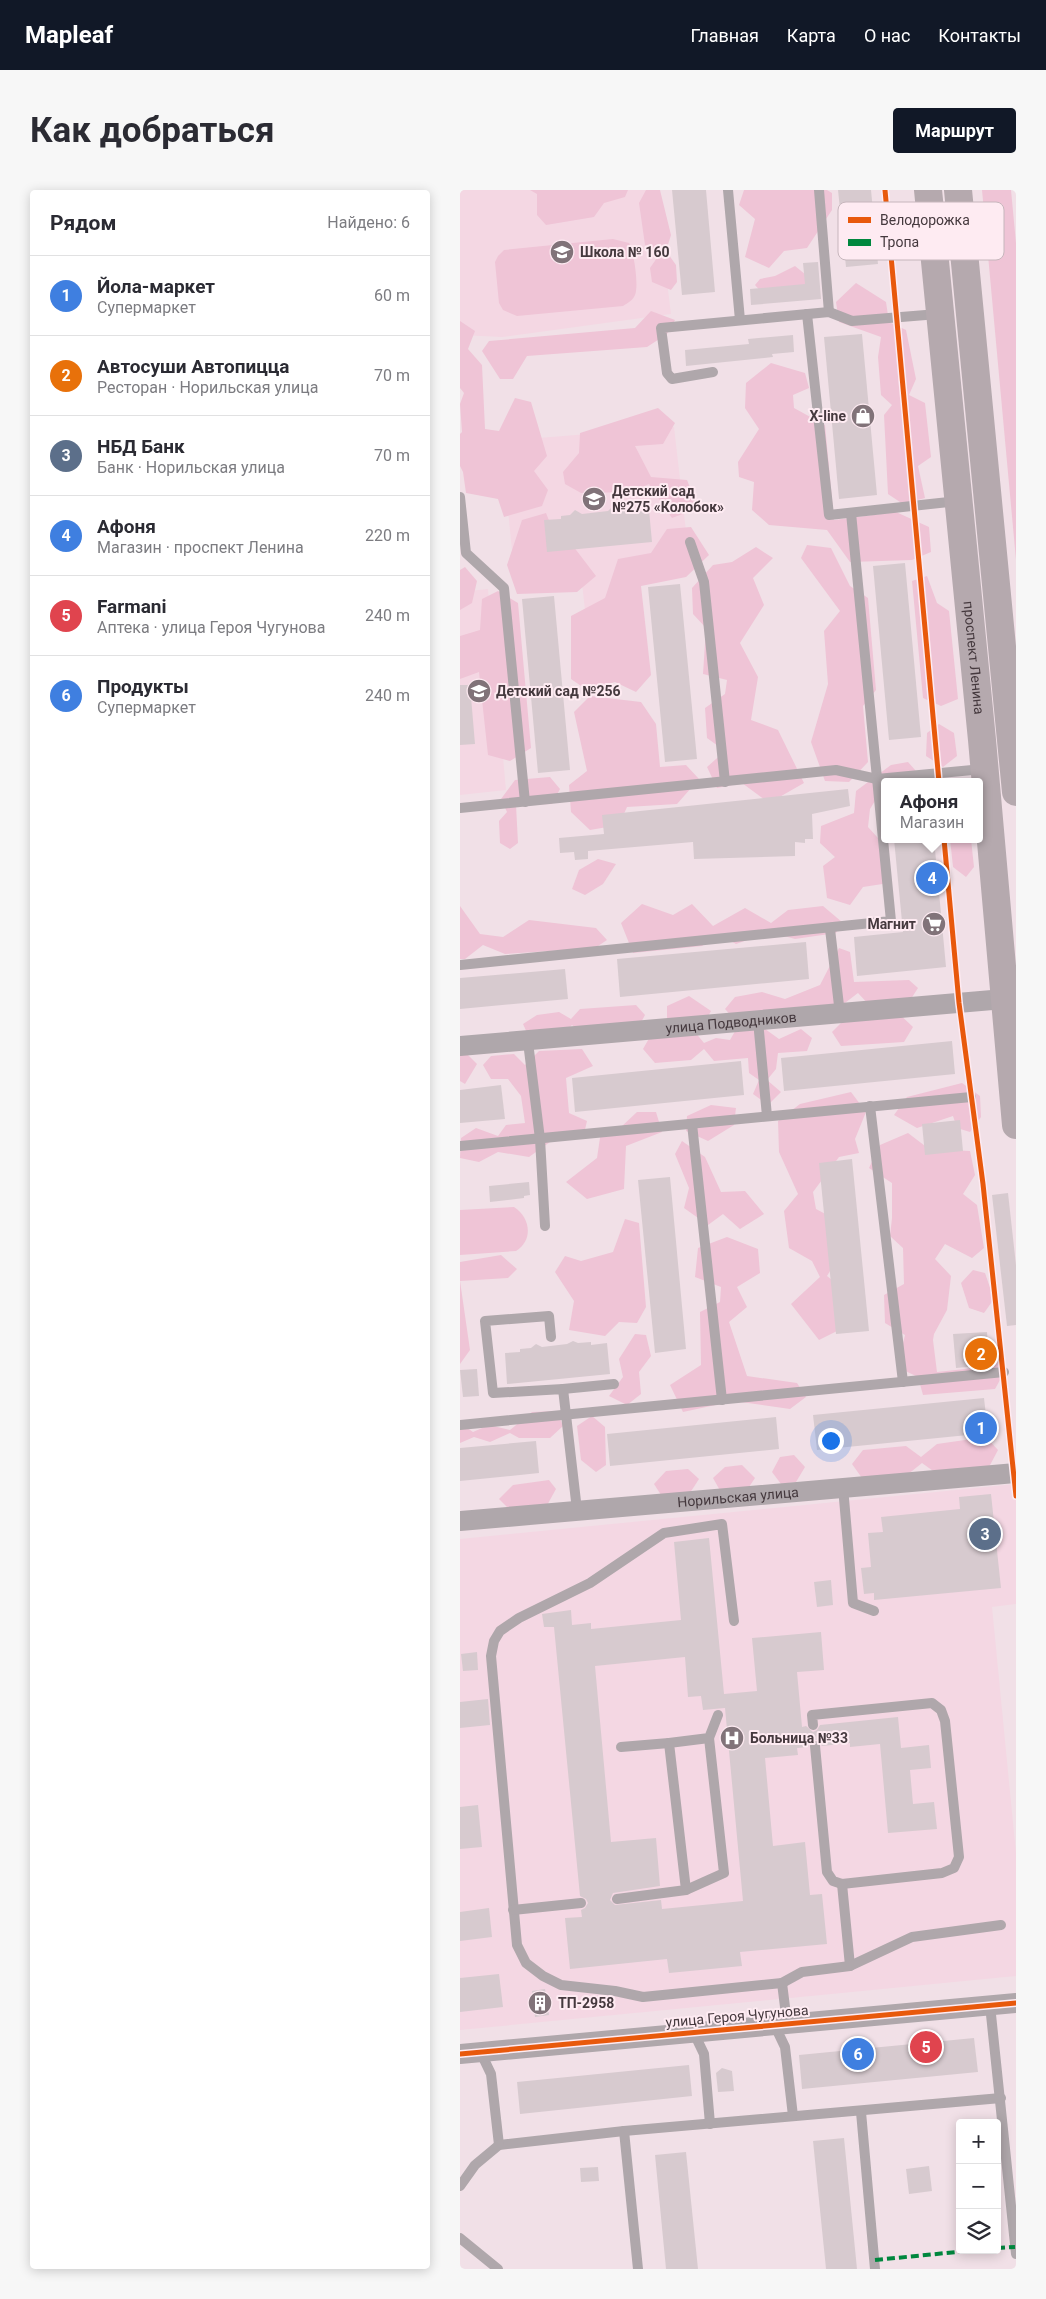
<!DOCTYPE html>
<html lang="ru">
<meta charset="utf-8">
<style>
:root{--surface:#fff;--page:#f7f7f7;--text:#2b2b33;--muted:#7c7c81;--line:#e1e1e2;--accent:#111827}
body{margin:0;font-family:Roboto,sans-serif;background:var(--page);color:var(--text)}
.controls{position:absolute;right:15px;bottom:15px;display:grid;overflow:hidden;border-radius:5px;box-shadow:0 2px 12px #0003}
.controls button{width:45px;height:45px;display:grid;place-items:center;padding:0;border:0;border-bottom:1px solid var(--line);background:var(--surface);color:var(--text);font:25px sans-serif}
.you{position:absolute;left:370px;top:1250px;width:18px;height:18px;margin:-12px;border:4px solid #fff;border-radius:50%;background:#1a73e8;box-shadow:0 0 0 8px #1a73e833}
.badge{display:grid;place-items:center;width:32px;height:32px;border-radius:50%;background:var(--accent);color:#fff;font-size:16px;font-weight:700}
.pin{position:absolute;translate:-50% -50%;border:2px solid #fff;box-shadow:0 1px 5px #0006}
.popup{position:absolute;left:421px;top:588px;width:102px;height:65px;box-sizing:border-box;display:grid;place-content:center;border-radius:5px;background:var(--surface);filter:drop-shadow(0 1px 4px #0005);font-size:16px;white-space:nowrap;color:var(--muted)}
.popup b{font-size:19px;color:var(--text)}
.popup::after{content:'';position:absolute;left:50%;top:100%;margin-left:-10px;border:10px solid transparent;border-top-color:var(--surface)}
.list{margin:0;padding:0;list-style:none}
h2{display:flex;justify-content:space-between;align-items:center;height:65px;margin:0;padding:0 20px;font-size:21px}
h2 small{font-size:16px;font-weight:400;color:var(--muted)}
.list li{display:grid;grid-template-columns:32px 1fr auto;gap:15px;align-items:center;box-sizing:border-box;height:80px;padding:0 20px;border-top:1px solid var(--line)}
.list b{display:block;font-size:19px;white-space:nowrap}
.list p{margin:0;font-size:16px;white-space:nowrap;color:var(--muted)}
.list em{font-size:16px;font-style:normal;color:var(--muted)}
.icon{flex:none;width:28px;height:28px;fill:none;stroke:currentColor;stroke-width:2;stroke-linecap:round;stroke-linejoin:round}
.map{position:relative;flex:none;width:556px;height:2079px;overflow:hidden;border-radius:5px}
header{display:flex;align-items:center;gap:30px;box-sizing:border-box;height:70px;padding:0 25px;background:var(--accent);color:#fff}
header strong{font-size:24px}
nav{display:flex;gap:28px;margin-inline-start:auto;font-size:18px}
.intro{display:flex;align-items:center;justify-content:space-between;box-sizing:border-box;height:120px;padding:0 30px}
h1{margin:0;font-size:35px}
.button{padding:12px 22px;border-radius:5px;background:var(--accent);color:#fff;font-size:18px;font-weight:700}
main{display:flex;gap:30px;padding:0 30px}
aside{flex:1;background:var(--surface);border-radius:5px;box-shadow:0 2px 12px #0003}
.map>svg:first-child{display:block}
</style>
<header>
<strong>Mapleaf</strong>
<nav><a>Главная</a><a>Карта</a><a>О нас</a><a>Контакты</a></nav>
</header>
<div class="intro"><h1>Как добраться</h1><a class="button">Маршрут</a></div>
<main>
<aside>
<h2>Рядом<small>Найдено: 6</small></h2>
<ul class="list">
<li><span class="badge" style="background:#3f7fe0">1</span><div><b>Йола-маркет</b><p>Супермаркет</p></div><em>60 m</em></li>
<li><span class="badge" style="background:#e8710a">2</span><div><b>Автосуши Автопицца</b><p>Ресторан · Норильская улица</p></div><em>70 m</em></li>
<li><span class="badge" style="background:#5c6f8a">3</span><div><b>НБД Банк</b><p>Банк · Норильская улица</p></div><em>70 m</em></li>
<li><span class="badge" style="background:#3f7fe0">4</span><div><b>Афоня</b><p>Магазин · проспект Ленина</p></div><em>220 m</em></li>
<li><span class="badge" style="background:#e0444e">5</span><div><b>Farmani</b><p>Аптека · улица Героя Чугунова</p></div><em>240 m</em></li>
<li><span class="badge" style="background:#3f7fe0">6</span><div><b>Продукты</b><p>Супермаркет</p></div><em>240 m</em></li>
</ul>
</aside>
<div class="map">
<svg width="556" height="2079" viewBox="0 0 556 2079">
<rect width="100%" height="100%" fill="#f1e0e7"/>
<g fill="#f4d7e3">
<polygon points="0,0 196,0 211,124 42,147 0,145"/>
<polygon points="214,237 229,367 161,374 165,416 125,420 120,375 54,380 41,251"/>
<polygon points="28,399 46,600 0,605 0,402"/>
<polygon points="556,1294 556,1414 532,1417 556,1663 556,1786 0,1840 0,1349"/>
</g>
<g fill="#efc4d6">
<polygon points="70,0 168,0 165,7 144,13 134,27 86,35 77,25 77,4"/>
<polygon points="186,0 200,0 211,45 206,61 216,75 217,92 211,100 192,92 190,78 199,65 185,55 179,13"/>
<polygon points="284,0 367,0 372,3 372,20 347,58 324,61 309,78 285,67 295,29 279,15"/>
<polygon points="522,0 551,0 556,53 556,370"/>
<path d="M153 49 169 53C174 62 179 96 175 105 173 110 168 113 163 116L57 126 43 120 39 113 35 72 38 66 44 60Z"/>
<polygon points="335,76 351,89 334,106 305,106 295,95 300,89 315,86"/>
<polygon points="396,93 426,112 429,132 446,140 456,189 449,205 465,213 471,267 458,276 465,308 443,314 428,304 424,225 432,215 421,205 418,167 421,147 379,132 376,112"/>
<polygon points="191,121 215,130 207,144 187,157 67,166 53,189 40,189 22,161 29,151 175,138"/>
<polygon points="0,131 15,141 8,159 22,175 25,239 39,241 55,208 71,212 87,266 74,281 88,300 82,316 44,327 38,309 6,303 3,282 0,276 0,244 2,242 0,214 4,203 0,198"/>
<polygon points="311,173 345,183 349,198 333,205 334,218 365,235 374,330 436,322 469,337 471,362 452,370 390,372 367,340 309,335 292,320 294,292 279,287 278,272 299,239 285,218 286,193"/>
<polygon points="198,218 215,233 203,254 175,256 191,287 227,290 238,318 212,328 189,294 172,302 121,303 105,294 103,282 119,263 120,243"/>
<polygon points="86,323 96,348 110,352 136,386 117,402 57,404 47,375 62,330"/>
<polygon points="231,337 249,365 226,387 181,396 191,485 176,502 155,492 127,500 111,489 111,426 145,408 158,369 191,363 207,339"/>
<polygon points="347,355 371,358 390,396 408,408 416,500 403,516 408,572 389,592 365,591 351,552 368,494 364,441 380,421 341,368"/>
<polygon points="296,357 313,368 293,388 304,415 280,453 298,487 291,530 318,540 344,593 309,613 282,593 257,598 247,577 265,561 247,548 245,518 265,504 267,490 243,484 246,438 233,424 232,398 253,375 272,372"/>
<polygon points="5,377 17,391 12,413 0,420 0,380"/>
<polygon points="467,386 477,413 489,421 498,509 481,516 463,508 452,391"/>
<polygon points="38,401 58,413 71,558 50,571 28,565 19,482 0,489 0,446 20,440 22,409"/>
<polygon points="130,506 181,512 196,534 200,577 226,575 239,589 217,614 167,617 159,635 130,640 111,622 109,595 127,581 114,522"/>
<polygon points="479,534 494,543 497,566 483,577 466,566 467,543"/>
<polygon points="448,572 463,589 424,592 424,596 410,619 408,637 427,658 429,693 403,697 390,715 367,708 363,676 375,667 360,653 361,636 394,623 396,601 431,575"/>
<polygon points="90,587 100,599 92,614 56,615 58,653 50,659 40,653 39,631 47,622 41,609 55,590"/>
<polygon points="490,649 511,649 514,677 506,687 493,677"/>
<polygon points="138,669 156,674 143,694 125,705 112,699 119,680"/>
<polygon points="182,714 213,725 232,714 253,736 285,718 311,733 328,720 363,716 382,732 376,743 335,749 310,742 276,754 258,744 242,756 173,763 161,733"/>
<polygon points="0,716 20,744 43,747 69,730 136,738 147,750 135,758 45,764 23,755 5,769 0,769"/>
<polygon points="379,758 390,762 394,792 449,790 458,798 449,812 410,816 398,803 373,822 275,830 265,819 275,807 302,802 325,809 360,795"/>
<polygon points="229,806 251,821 245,832 207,831 207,816"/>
<polygon points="176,815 185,825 178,838 121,842 112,835 103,844 68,845 63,834 77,825 99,822 111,829 120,819"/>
<polygon points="437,822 453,837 444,852 381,856 372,842 387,827"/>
<polygon points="278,836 301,836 319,849 341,839 352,848 347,861 318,863 316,879 307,890 321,902 308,915 293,904 299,890 289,883 288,868 254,871 244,859 231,870 195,873 183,859 191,845 235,842 244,853 256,848 270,850"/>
<polygon points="122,859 133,876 106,888 109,923 127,931 123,948 90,952 69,967 38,962 19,972 0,968 1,948 16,938 38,946 46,935 65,933 61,906 48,889 31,889 23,875 31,866 54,864 65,875 79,861"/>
<polygon points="6,863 17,874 5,894 0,891 0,866"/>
<polygon points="502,893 520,906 521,927 510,942 497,938 493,926 457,938 434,925 447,907"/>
<polygon points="391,902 406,922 395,949 399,963 379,967 353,1002 356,1019 373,1028 376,1071 367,1086 391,1106 393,1133 359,1150 331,1114 360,1087 352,1071 329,1058 324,1021 338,1004 319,962 318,931 340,914"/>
<polygon points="251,915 276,918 274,935 248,951 226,941 227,926"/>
<polygon points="177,922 196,922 202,942 166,956 164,999 127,1009 106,992 137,968 141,941 160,938"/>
<polygon points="448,943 469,959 510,961 515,985 503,1004 517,1015 524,1058 512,1068 485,1054 475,1069 491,1086 487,1120 474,1144 473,1150 477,1182 533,1176 538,1157 540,1190 535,1199 463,1205 458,1187 437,1177 445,1145 425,1133 424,1105 444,1094 443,1058 430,1046 432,1028 432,993 409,978 420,955"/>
<polygon points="222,951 245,967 261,1002 285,1001 304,1024 280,1039 263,1024 248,1035 224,1018 229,998 215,964"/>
<path d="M54 1017C70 1027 74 1050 56 1061L0 1065V1020Z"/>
<polygon points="165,1029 179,1033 186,1117 177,1133 159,1132 145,1146 109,1140 114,1111 95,1082 105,1066 121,1071 153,1062"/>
<polygon points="267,1047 298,1059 300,1083 277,1097 287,1117 269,1132 287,1186 337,1193 346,1207 330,1219 274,1211 223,1222 210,1195 241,1175 240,1122 260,1112 261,1097 235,1087 238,1058"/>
<polygon points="41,1065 57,1079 48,1088 0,1091 10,1160 0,1174 0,1072"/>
<polygon points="513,1080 525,1083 534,1109 524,1123 509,1118 501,1093"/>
<polygon points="175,1144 186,1145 191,1166 179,1182 181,1204 167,1215 149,1206 163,1187 159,1169"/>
<polygon points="97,1221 103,1236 90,1248 59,1248 50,1243 30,1252 14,1247 0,1253 0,1233 13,1242 29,1235 50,1240 72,1222"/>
<polygon points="132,1226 145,1237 146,1275 136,1282 121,1270 117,1236"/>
<polygon points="526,1247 538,1260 529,1277 476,1283 462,1273 447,1285 402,1288 392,1274 403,1260 446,1256 461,1267 477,1254"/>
<polygon points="334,1265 345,1277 336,1292 321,1294 312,1282 320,1267"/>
<polygon points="282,1275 295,1288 287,1300 262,1304 253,1288 265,1277"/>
<polygon points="228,1279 239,1289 228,1306 203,1308 194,1294 206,1281"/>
<polygon points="89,1290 96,1299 85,1319 52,1322 39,1309 53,1295"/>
</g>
<g fill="#d7cacf" fill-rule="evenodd">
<polygon points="212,0 246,0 255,102 222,105"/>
<polygon points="378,0 411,0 418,74 386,77"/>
<polygon points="358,72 361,109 291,115 290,99 345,94 343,73"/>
<polygon points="402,144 417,305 379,309 364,147"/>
<polygon points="333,145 334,162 312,164 313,167 226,176 225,160 289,154 288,149"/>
<polygon points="153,316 159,320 173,319 173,322 189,320 192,352 87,362 84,330 101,329 101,326 110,325 115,320 122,324 148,321"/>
<polygon points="445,373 461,547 429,550 413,376"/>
<polygon points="220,394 237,569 205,572 188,397"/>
<polygon points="94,406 110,580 78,583 62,409"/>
<polygon points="0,495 10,495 15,554 0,555"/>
<polygon points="388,599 390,616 352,624 353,649 345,649 345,653 335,652 335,666 234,669 233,652 128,661 128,669 115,670 114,662 100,663 99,648 144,644 142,625"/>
<polygon points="434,649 474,649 486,777 397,786 394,747 443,742"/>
<polygon points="346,752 349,789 160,807 157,769"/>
<polygon points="105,779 108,809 0,819 0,788"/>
<polygon points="492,851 495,884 324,901 321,868"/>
<polygon points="281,871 284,905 115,922 112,888"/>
<polygon points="41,895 45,929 0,933 0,900"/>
<polygon points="500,930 503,961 465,965 462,934"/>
<polygon points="392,969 409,1141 376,1144 359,973"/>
<polygon points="210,987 226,1159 195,1163 178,990"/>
<polygon points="69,992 70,1005 64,1006 64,1008 30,1012 29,996"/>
<polygon points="548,1003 556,1075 556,1135 547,1136 532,1005"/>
<polygon points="527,1142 529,1175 496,1178 493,1144"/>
<polygon points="113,1151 118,1153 131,1152 131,1155 147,1153 150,1184 47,1194 45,1163 60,1162 60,1159 71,1158 76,1154 82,1157 107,1154"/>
<polygon points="17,1179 19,1206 3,1207 0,1180"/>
<polygon points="524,1208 528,1243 357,1260 353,1225"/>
<polygon points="316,1227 319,1259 150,1276 147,1244"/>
<polygon points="76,1251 79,1283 0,1291 0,1258"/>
<polygon points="531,1304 541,1398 414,1410 414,1403 404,1404 401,1378 411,1377 408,1343 423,1342 421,1327 500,1319 499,1307"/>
<path d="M249 1348 264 1504 297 1501 292 1448 361 1442 364 1480 337 1482 342 1537 346 1536 353 1542 357 1540 360 1535 438 1527 441 1558 469 1555 471 1578 450 1580 453 1614 474 1612 477 1639 428 1643 420 1554 390 1557V1553L362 1556 358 1550H351L348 1557 337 1558 338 1565 305 1568 313 1656 345 1652 350 1705 362 1704 367 1754 280 1762 282 1776 209 1783 207 1769 110 1779 105 1728 122 1727 121 1720 125 1718 128 1713 126 1709 120 1706 94 1437H84L82 1424 111 1420 112 1435 131 1433V1439L221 1430 214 1352ZM225 1467 228 1507 241 1506 243 1520 265 1518 283 1711 202 1719 201 1710 155 1715 150 1710 153 1703 200 1696 196 1648 151 1652 135 1476Z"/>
<polygon points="371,1390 373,1415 357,1417 354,1392"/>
<polygon points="17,1462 18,1480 3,1481 1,1464"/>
<polygon points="28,1509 30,1535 0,1538 0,1512"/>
<polygon points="18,1615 22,1657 0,1659 0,1617"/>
<polygon points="29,1718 32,1747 0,1751 0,1722"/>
<polygon points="39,1784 43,1817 0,1822 0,1788"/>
<polygon points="85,1799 89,1825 75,1827 72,1801"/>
<polygon points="514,1848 518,1882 342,1899 339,1865"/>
<polygon points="229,1875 232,1906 60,1924 57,1892"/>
<polygon points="262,1878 272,1881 274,1901 258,1902 256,1883"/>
<polygon points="384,1948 397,2079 366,2079 353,1951"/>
<polygon points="226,1962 238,2079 206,2079 195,1965"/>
<polygon points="469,1976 472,2001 449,2004 446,1979"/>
<polygon points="138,1977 139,1991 121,1992 120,1978"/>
</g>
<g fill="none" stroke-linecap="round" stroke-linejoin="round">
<g stroke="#afa7ab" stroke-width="10">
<polyline points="268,0 280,130"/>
<polyline points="359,0 369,122"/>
<polyline points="347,124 369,325 498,311"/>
<polyline points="253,182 212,189 207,183 201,138 369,122 392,131 478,124"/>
<polyline points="0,307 6,363 44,398 65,612"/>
<polyline points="230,352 244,392 265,592"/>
<polyline points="0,618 376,580 417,589 523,579"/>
<polyline points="370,739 380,824"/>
<polyline points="0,775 431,731 391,323"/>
<polyline points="298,831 307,926"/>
<polyline points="68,852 80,949 85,1036"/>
<polyline points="410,916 443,1192"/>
<polyline points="232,934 262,1210"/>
<polyline points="0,956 511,907"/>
<polyline points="91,1147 89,1126 25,1131 33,1203 103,1199 117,1320"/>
<polyline points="103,1199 154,1194"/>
<polyline points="0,1235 544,1182"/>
<polyline points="383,1297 393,1413 414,1421"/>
<polyline points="274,1431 262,1334 204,1343 130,1393 59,1428 40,1441 34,1451 31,1466 57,1755 66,1773 83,1786 101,1795 155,1801 183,1807 322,1793 327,1833"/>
<polyline points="353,1535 352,1525 472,1513 481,1520 485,1531 499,1667 494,1678 482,1683 382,1694 373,1691 367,1682 355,1556"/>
<polyline points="161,1557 209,1553"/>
<polyline points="382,1694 390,1776"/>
<polyline points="226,1700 264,1683 249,1548"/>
<polyline points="157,1709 226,1700 209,1553 249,1548 258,1525"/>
<polyline points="53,1720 121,1713"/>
<polyline points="322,1793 342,1782 390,1776 452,1747 541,1735"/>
<polyline points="530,1815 556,2064"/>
<polyline points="314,1834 325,1857 333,1926"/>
<polyline points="233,1841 244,1864 250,1934"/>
<polyline points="20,1861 31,1884 39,1955 164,1941 541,1908"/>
<polyline points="401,1922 415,2079"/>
<polyline points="164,1941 178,2079"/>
<polyline points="0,1996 15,1975 39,1955"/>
<polyline points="0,2048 38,2079"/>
</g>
<g stroke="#afa7ab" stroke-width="20">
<path id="s1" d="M0 856 544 809"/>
<path id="s2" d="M0 1331 556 1283"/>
<polyline points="0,1864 556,1813"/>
</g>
<g stroke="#b5a9ae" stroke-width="28">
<path id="s3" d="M468 0 522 550 556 935"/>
<polyline points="498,0 556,602"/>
</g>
<g stroke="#00873e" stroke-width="4" stroke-dasharray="8 4" stroke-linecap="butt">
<polyline points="537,2058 555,2057"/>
<polyline points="415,2070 517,2060"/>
</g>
<g stroke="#feebf2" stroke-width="8">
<g id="cycleway">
<polyline points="425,0 479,592"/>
<polyline points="484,649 499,813 523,994 556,1306"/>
<polyline points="0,1864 556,1813"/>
</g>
</g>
<use href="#cycleway" stroke="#e8590c" stroke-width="5"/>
</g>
<defs>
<g id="school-disc" transform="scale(1.25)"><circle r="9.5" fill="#817379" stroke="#feebf2"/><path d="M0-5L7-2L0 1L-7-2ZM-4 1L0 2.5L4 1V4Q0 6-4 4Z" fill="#fff"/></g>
<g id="shop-disc" transform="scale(1.25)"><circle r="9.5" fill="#817379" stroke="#feebf2"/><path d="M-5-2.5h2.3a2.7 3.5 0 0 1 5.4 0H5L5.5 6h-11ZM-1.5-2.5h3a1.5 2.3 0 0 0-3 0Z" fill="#fff"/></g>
<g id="supermarket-disc" transform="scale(1.25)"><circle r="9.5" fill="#817379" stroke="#feebf2"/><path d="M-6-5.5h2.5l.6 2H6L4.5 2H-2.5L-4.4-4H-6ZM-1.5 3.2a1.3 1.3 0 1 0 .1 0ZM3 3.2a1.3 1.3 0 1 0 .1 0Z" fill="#fff"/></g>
<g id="hospital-disc" transform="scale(1.25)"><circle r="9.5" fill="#817379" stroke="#feebf2"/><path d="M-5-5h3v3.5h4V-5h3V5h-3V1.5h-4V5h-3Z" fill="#fff"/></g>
<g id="building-disc" transform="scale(1.25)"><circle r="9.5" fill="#817379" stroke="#feebf2"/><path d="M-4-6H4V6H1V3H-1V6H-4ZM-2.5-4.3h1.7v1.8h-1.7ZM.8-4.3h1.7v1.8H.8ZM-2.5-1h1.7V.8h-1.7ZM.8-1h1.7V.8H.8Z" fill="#fff"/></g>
</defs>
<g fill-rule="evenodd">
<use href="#school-disc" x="102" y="62"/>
<use href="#shop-disc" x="403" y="226"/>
<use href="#school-disc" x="134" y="309"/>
<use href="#school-disc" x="19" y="501"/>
<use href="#supermarket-disc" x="474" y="734"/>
<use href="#hospital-disc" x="272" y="1548"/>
<use href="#building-disc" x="80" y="1813"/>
</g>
<g text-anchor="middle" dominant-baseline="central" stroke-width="4" stroke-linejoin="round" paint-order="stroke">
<g font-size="14" font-weight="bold" fill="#45393e" stroke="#feebf2" text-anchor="start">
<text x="120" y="62">Школа № 160</text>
<text x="386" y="226" text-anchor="end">X-line</text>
<text x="152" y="301">Детский сад<tspan x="152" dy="16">№275 «Колобок»</tspan></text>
<text x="36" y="501">Детский сад №256</text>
<text x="456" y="734" text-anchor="end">Магнит</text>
<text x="290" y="1548">Больница №33</text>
<text x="98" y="1813">ТП-2958</text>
</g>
<g font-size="14" fill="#45393e" stroke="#feebf2">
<text stroke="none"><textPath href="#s3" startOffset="470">проспект Ленина</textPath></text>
<text stroke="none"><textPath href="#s1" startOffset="272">улица Подводников</textPath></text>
<text stroke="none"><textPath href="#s2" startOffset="279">Норильская улица</textPath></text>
<text transform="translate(277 1826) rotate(-5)">улица Героя Чугунова</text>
</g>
</g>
<rect x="378" y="12" width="166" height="58" rx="8" fill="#feebf2" stroke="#c6b6bc" stroke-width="1"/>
<rect x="388" y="27" width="23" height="6" fill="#e8590c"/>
<rect x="388" y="49" width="23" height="7" fill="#00873e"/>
<g font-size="14" fill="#45393e">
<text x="420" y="35">Велодорожка</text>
<text x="420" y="57">Тропа</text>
</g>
</svg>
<div class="controls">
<button>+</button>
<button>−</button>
<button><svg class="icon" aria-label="layers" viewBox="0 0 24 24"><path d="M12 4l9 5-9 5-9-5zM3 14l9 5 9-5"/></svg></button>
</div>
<div class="you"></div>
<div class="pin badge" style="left:521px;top:1238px;background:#3f7fe0">1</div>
<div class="pin badge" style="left:521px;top:1164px;background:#e8710a">2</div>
<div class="pin badge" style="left:525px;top:1344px;background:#5c6f8a">3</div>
<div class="pin badge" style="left:472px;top:688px;background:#3f7fe0">4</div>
<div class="popup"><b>Афоня</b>Магазин</div>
<div class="pin badge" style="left:466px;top:1857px;background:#e0444e">5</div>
<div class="pin badge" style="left:398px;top:1864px;background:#3f7fe0">6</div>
</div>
</main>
